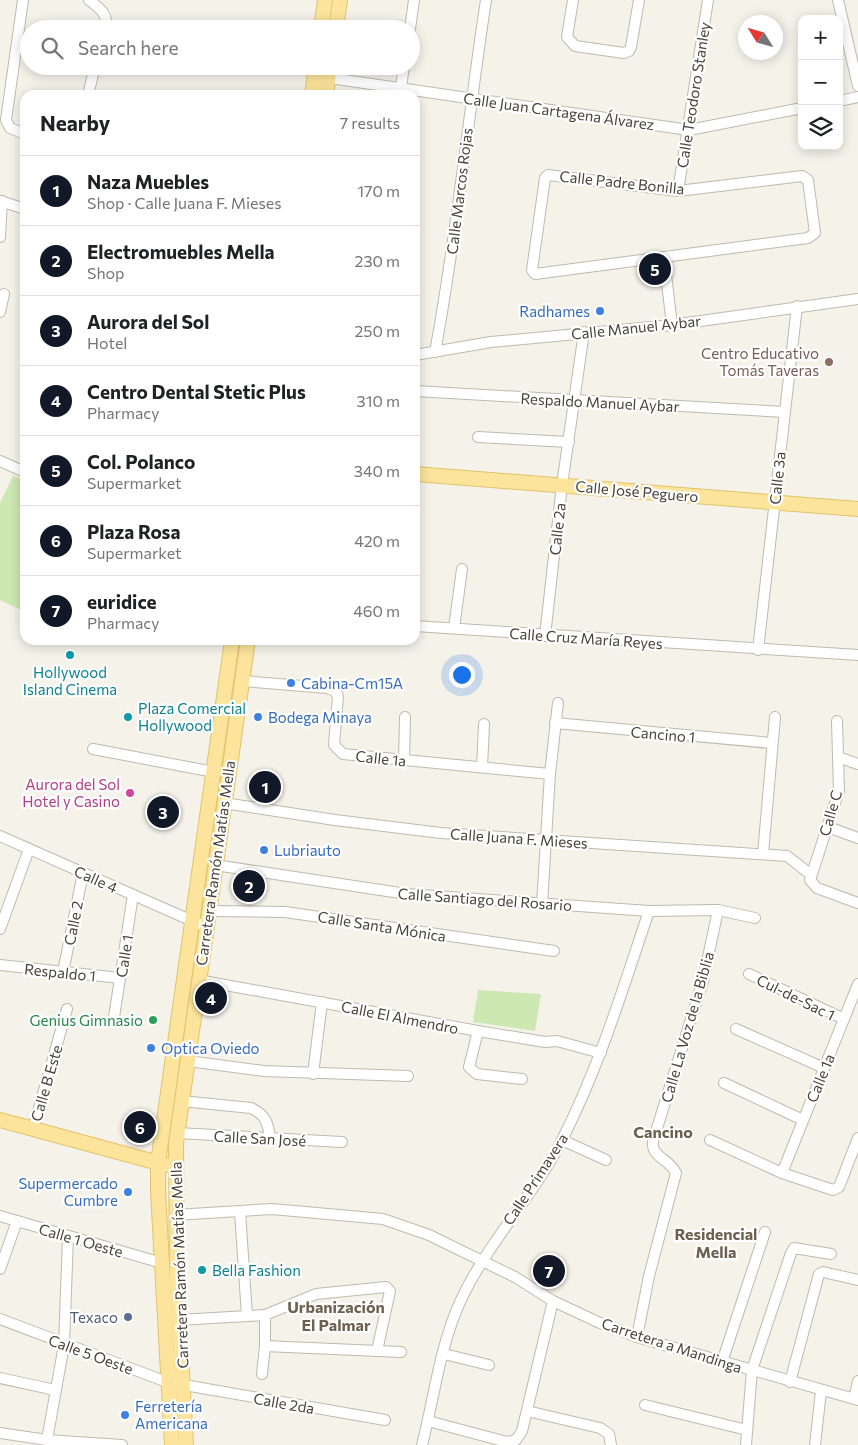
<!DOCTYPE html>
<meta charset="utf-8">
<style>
:root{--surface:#fff;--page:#f6f6f6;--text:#202124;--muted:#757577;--line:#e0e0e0;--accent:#111827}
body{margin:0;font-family:Commissioner,sans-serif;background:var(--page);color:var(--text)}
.controls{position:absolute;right:15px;top:15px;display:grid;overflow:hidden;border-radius:10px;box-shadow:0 2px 12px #0003}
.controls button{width:45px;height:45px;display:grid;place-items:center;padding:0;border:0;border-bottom:1px solid var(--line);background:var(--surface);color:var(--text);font:25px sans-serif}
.compass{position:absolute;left:738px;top:15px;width:45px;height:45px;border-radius:50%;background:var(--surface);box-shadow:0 2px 12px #0003;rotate:307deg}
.you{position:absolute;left:461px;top:674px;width:18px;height:18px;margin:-12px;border:4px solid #fff;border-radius:50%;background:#1a73e8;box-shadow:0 0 0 8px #1a73e833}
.badge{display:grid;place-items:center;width:32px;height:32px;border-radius:50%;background:var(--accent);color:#fff;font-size:16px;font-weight:700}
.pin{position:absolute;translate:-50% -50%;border:2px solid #fff;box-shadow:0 1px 5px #0006}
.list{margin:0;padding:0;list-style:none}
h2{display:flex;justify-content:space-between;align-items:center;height:65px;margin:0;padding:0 20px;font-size:21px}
h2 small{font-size:16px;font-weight:400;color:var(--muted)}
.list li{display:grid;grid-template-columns:32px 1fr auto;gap:15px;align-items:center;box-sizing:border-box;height:70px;padding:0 20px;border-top:1px solid var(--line)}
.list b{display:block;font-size:19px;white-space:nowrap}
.list p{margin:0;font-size:16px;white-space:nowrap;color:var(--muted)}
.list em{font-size:16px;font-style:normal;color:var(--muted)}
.icon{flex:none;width:28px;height:28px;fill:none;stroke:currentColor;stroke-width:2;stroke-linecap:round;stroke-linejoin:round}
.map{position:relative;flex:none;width:858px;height:1445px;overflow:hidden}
.search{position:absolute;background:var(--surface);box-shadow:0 2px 12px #0003;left:20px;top:20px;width:400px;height:55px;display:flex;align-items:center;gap:12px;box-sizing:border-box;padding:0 18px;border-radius:28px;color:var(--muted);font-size:19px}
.panel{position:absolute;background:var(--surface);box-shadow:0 2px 12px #0003;left:20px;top:90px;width:400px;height:555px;border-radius:15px}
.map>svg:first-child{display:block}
</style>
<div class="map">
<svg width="858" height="1445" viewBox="0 0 858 1445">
<rect width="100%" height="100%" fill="#f5f2ea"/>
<g fill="#cee8b4">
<polygon points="13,476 25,480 25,612 0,600 0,503"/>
<polygon points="478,990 541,994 535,1031 473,1022"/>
</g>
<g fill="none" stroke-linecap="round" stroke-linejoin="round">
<g stroke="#c0baad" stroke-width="12">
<g id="minor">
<polyline points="23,0 6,120 10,128 25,134"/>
<path d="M89 0C101 9 108 14 106 29"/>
<polyline points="573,0 567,37 575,46 624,53 629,51 631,47 639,0"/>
<polyline points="838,0 858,86"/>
<polyline points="410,29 414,0"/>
<polyline points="323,77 689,130 802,108"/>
<polyline points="400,94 404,66"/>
<polyline points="88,95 95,66"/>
<polyline points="839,101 858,97"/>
<polygon points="548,175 678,191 802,176 808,180 815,233 808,238 535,274 532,270 545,178"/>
<polyline points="678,191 708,0"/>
<polyline points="0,201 25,209"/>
<polyline points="0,237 2,201"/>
<polyline points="664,258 672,325"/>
<polyline points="0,312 4,294"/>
<path d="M435 352C457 235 468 117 486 0"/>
<polyline points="415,355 491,342 672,325 858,299"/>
<polyline points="415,391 785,412"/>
<polyline points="478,437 569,442"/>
<polyline points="0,461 25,472"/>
<polyline points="415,626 858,655"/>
<polyline points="454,628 462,569"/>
<polyline points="545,636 562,485 584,332"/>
<polyline points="758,650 797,306"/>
<polyline points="243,681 327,688 335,691 338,696 334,745 343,754 550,774"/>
<polyline points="837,721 839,791 810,880 817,888 858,903"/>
<polyline points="555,723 771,743"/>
<polyline points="93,749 214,772"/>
<polyline points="838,757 858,764"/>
<polyline points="404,761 405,717"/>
<polyline points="482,767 484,724"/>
<polyline points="224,803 335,820 441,833 787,856 810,874"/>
<polyline points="828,827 858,838"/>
<polyline points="0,836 206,927"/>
<polyline points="763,854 775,717"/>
<polyline points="215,865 407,894 649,911 718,910 755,918"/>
<polyline points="542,904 550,774 558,703"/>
<polyline points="209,911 285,912 554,951"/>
<polyline points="0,929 29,849"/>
<polyline points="0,965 120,978"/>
<polyline points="63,972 83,873"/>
<polyline points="749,974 844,1019"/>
<polyline points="198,980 478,1031 545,1042 557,1041 601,1053"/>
<polyline points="114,1017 133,895"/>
<polyline points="736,1029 824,1068"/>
<polyline points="478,1031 469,1067 477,1074 522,1079"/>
<polyline points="188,1061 264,1071 408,1076"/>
<polyline points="313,1074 322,1002"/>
<polyline points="724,1083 803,1120"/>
<path d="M181 1101 251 1108C266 1115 268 1123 270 1138"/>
<polyline points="33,1129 67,1009"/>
<polyline points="177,1133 342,1142"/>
<polyline points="562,1140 606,1160"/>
<polyline points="710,1140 782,1173 833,1190 839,1187 858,1138"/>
<polyline points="782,1173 858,984"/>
<polyline points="240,1211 247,1316"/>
<polyline points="175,1215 272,1209 383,1219 429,1235 515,1277 553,1301 600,1323 637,1337 858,1400"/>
<polyline points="0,1216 162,1263"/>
<polyline points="0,1269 17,1221"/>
<polyline points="0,1319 167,1382 385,1420"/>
<polyline points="179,1320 265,1315 316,1294 386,1287 390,1291 377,1351"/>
<path d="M637 1337 649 1276 676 1173C669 1158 651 1158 653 1141L703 981 718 910"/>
<polyline points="265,1346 401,1352"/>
<polyline points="444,1354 489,1365"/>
<polyline points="722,1362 765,1232"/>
<polyline points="262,1374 265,1346 265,1315"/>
<polyline points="0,1378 55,1390"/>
<polyline points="790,1382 819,1274 823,1272 858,1280"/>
<polyline points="854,1399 858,1381"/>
<polyline points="645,1405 747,1430"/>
<polyline points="527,1411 600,1428 609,1434 611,1445"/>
<polyline points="428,1421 507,1442 516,1440 522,1431 553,1301"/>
<polyline points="0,1433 47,1440 122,1445"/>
<polyline points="47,1440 64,1345 68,1237"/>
<path d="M422 1445C434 1398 440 1346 460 1302 487 1243 534 1196 563 1138 600 1065 623 988 649 911"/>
<polyline points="746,1445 752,1370 791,1253 794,1248 831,1254"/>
<polyline points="815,1445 821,1391"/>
</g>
</g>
<g stroke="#e2c36b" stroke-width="16">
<g id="major">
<polyline points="321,29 325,0"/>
<polyline points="336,29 340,0"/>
<polyline points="312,95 316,66"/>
<polyline points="326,95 330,66"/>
<polyline points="415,474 858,509"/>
<polyline points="0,1120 166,1165"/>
<polyline points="172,1445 158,1191 158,1163 232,640"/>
<polyline points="186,1445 177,1281 176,1143 248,640"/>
</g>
</g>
<use href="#minor" stroke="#fff" stroke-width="10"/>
<use href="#major" stroke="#fce49c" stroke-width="14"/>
</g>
<g fill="#3f7fe0" stroke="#fff" stroke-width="2">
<circle cx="600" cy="311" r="5"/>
<circle cx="291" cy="683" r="5"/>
<circle cx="258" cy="717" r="5"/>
<circle cx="264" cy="850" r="5"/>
<circle cx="151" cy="1048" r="5"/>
<circle cx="128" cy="1192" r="5"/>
<circle cx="125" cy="1415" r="5"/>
</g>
<circle fill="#8d6e63" stroke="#fff" stroke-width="2" cx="829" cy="362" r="5"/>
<g fill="#0f9aa8" stroke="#fff" stroke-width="2">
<circle cx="70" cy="655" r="5"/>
<circle cx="128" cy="717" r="5"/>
<circle cx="202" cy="1270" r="5"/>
</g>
<circle fill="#d1479c" stroke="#fff" stroke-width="2" cx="130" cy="793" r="5"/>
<circle fill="#2e9e5b" stroke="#fff" stroke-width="2" cx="153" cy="1020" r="5"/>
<circle fill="#5c6f8a" stroke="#fff" stroke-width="2" cx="128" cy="1317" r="5"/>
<g text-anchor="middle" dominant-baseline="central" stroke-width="4.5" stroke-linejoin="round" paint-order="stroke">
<g font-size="15" fill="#494338" stroke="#fff">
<text transform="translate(693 95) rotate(-81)">Calle Teodoro Stanley</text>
<text transform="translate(559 111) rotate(8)">Calle Juan Cartagena Álvarez</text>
<text transform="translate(622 182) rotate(6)">Calle Padre Bonilla</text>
<text transform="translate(459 191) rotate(-83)">Calle Marcos Rojas</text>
<text transform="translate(636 327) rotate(-6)">Calle Manuel Aybar</text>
<text transform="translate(600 402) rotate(3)">Respaldo Manuel Aybar</text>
<text transform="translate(777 478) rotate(-84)">Calle 3a</text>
<text transform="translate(637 491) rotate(5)">Calle José Peguero</text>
<text transform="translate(557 529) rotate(-84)">Calle 2a</text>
<text transform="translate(586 638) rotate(4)">Calle Cruz María Reyes</text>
<text transform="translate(663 734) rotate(5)">Cancino 1</text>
<text transform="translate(381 758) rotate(6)">Calle 1a</text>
<text transform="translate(830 813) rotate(-74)">Calle C</text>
<text transform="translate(519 838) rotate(4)">Calle Juana F. Mieses</text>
<text transform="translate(215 863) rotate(-82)">Carretera Ramón Matías Mella</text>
<text transform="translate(96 879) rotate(24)">Calle 4</text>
<text transform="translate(485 899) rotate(4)">Calle Santiago del Rosario</text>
<text transform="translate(73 923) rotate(-79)">Calle 2</text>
<text transform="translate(382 926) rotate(9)">Calle Santa Mónica</text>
<text transform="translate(124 956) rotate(-81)">Calle 1</text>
<text transform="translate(60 972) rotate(6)">Respaldo 1</text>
<text transform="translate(796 997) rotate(26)">Cul-de-Sac 1</text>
<text transform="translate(400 1017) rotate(11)">Calle El Almendro</text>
<text transform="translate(687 1027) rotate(-74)">Calle La Voz de la Biblia</text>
<text transform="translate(820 1078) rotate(-68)">Calle 1a</text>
<text transform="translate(46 1083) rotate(-74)">Calle B Este</text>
<text transform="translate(260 1138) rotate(3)">Calle San José</text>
<text transform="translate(535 1179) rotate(-57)">Calle Primavera</text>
<text transform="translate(81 1240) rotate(16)">Calle 1 Oeste</text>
<text transform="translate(179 1265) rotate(-92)">Carretera Ramón Matías Mella</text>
<text transform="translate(672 1345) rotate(18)">Carretera a Mandinga</text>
<text transform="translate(91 1354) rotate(20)">Calle 5 Oeste</text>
<text transform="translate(284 1403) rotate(10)">Calle 2da</text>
</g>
<g font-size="15" fill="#366cbe" stroke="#fff" text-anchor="start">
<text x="590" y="311" text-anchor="end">Radhames</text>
<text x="301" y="683">Cabina-Cm15A</text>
<text x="268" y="717">Bodega Minaya</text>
<text x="274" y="850">Lubriauto</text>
<text x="161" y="1048">Optica Oviedo</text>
<text x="118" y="1183" text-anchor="end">Supermercado<tspan x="118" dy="17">Cumbre</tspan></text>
<text x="135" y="1406">Ferretería<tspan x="135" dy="17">Americana</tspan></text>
</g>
<g font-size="15" fill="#785e54" stroke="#fff" text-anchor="end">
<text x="819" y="353">Centro Educativo<tspan x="819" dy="17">Tomás Taveras</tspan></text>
</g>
<g font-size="15" fill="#0d838f" stroke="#fff" text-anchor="start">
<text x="70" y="672" text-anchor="middle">Hollywood<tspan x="70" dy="17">Island Cinema</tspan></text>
<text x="138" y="708">Plaza Comercial<tspan x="138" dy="17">Hollywood</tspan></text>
<text x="212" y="1270">Bella Fashion</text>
</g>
<g font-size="15" fill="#b23c85" stroke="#fff" text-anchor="end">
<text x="120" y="784">Aurora del Sol<tspan x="120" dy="17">Hotel y Casino</tspan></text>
</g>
<g font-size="15" fill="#27864d" stroke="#fff" text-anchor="end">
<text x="143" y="1020">Genius Gimnasio</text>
</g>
<g font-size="15" fill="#4e5e75" stroke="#fff" text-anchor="end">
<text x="118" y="1317">Texaco</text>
</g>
<g font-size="16" font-weight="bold" fill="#6b614f" stroke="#fff">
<text x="663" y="1131">Cancino</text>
<text x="716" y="1233">Residencial<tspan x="716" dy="18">Mella</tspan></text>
<text x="336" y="1306">Urbanización<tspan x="336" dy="18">El Palmar</tspan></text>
</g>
</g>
</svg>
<div class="controls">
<button>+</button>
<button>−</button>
<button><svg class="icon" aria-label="layers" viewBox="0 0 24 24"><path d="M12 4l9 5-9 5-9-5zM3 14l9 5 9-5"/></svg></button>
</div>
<svg class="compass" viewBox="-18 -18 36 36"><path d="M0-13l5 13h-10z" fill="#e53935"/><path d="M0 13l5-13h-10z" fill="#757577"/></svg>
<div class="you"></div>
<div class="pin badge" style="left:265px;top:787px">1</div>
<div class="pin badge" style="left:249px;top:886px">2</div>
<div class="pin badge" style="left:163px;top:812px">3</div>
<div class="pin badge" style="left:211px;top:998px">4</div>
<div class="pin badge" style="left:655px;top:269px">5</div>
<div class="pin badge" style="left:140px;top:1127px">6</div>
<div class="pin badge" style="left:549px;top:1271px">7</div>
<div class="search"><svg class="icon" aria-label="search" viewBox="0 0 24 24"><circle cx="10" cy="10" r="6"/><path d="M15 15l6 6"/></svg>Search here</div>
<section class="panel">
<h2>Nearby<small>7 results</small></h2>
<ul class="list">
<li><span class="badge">1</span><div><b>Naza Muebles</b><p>Shop · Calle Juana F. Mieses</p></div><em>170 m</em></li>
<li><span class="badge">2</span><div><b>Electromuebles Mella</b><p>Shop</p></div><em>230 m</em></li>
<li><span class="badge">3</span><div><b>Aurora del Sol</b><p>Hotel</p></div><em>250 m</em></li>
<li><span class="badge">4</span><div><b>Centro Dental Stetic Plus</b><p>Pharmacy</p></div><em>310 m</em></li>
<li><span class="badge">5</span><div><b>Col. Polanco</b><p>Supermarket</p></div><em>340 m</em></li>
<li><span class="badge">6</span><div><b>Plaza Rosa</b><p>Supermarket</p></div><em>420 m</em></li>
<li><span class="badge">7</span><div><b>euridice</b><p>Pharmacy</p></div><em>460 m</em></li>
</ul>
</section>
</div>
